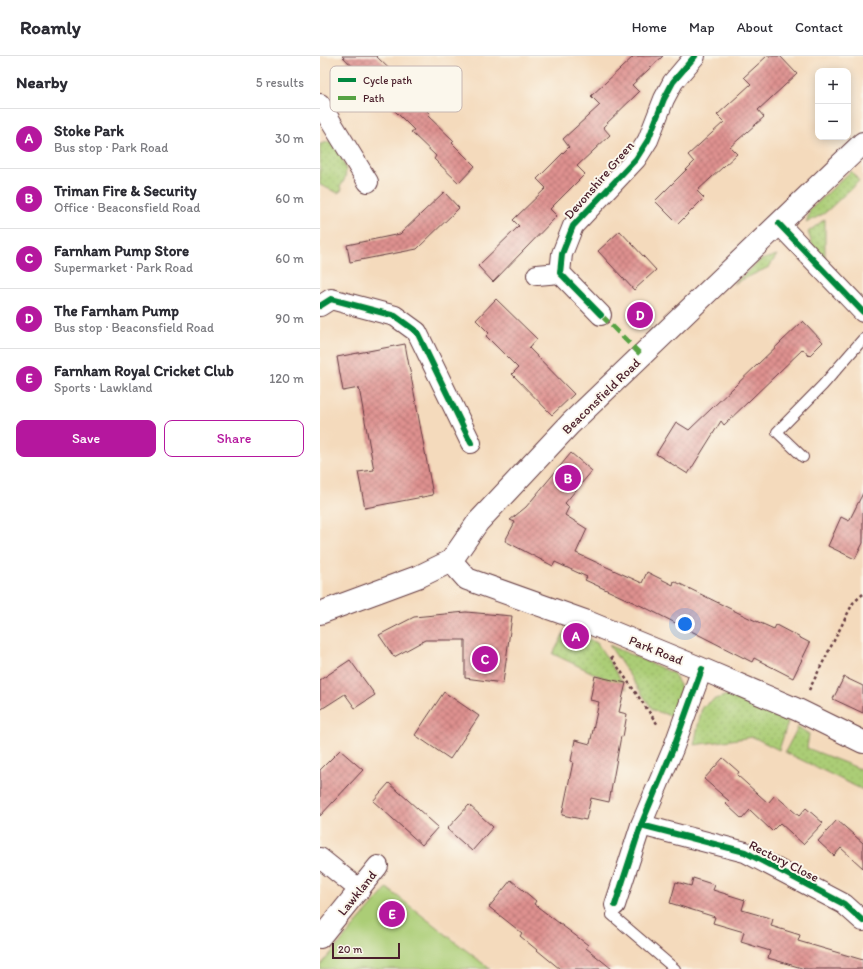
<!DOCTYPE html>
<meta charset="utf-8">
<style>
:root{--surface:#fff;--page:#f7f7f7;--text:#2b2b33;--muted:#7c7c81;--line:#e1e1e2;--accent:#b5179e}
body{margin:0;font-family:Itim,sans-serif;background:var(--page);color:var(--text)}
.controls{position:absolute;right:12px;top:12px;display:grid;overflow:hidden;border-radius:8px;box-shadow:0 2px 10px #0003}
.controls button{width:36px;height:36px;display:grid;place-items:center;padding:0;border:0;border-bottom:1px solid var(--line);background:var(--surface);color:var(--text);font:20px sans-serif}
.scale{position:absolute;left:12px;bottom:10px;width:68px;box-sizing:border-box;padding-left:4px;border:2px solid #4a1f2b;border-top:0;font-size:11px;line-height:14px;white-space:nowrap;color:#4a1f2b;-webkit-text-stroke:3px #fbf7ec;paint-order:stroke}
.you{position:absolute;left:365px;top:568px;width:14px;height:14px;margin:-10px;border:3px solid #fff;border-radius:50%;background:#1a73e8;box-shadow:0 0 0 6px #1a73e833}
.badge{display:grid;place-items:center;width:26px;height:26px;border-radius:50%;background:var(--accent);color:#fff;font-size:13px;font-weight:700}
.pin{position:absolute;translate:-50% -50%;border:2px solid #fff;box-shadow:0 1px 4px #0006}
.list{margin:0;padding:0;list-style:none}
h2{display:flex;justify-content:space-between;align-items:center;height:52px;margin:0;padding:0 16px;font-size:17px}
h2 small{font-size:13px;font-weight:400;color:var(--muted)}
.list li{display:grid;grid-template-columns:26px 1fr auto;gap:12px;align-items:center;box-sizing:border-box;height:60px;padding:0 16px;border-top:1px solid var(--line)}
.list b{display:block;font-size:15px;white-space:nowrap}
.list p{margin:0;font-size:13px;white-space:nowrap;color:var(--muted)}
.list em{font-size:13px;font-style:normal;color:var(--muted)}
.actions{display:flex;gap:8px;padding:12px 16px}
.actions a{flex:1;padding:9px 0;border:1px solid var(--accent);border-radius:8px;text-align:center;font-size:14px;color:var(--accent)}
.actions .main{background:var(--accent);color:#fff}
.map{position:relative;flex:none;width:543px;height:913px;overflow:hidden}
header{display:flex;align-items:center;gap:24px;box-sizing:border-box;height:56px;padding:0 20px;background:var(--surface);border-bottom:1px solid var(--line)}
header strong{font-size:19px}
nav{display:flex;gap:22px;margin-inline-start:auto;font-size:14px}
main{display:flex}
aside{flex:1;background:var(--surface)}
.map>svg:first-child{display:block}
</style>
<header>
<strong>Roamly</strong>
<nav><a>Home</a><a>Map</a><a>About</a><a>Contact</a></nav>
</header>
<main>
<aside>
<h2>Nearby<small>5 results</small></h2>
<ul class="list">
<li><span class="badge">A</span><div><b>Stoke Park</b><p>Bus stop · Park Road</p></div><em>30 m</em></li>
<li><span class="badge">B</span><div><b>Triman Fire &amp; Security</b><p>Office · Beaconsfield Road</p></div><em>60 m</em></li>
<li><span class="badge">C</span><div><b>Farnham Pump Store</b><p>Supermarket · Park Road</p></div><em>60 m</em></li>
<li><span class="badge">D</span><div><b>The Farnham Pump</b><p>Bus stop · Beaconsfield Road</p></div><em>90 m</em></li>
<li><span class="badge">E</span><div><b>Farnham Royal Cricket Club</b><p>Sports · Lawkland</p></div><em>120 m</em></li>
</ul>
<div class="actions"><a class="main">Save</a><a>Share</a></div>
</aside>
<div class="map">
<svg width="543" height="913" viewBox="0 0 543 913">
<defs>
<pattern id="grass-dots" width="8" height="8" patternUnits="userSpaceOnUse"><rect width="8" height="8" fill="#abcd76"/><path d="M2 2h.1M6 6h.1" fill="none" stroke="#95b066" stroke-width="1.8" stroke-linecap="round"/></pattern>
<pattern id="building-cross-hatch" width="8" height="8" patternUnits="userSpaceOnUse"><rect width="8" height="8" fill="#de918f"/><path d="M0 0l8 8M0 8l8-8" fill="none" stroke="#b67675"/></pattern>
</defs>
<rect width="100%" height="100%" fill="#fbf7ec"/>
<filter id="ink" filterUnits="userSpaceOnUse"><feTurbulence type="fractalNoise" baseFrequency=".025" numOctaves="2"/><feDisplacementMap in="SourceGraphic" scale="8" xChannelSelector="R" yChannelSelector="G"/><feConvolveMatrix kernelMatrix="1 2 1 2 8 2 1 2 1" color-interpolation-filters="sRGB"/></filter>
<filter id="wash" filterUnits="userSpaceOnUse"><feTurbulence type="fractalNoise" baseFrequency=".012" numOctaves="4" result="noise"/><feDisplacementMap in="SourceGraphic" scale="16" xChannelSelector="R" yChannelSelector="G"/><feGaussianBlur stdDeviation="0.9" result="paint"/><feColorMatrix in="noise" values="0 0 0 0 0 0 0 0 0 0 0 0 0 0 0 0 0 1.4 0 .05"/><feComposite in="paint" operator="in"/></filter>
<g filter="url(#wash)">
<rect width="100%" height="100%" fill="#f4dabc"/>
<g fill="url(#grass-dots)" stroke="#7a7650">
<path d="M12 85C21 99 33 115 20 131L22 134 18 137 0 129V88Z"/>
<polygon points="531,115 539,125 505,157 486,167 490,154"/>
<polygon points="505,163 505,203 492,188 488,176"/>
<polygon points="457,199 449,211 413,228 441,204"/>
<polygon points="246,573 277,587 307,633 233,598"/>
<polygon points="289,589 353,617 360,629 365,643 357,662 333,654"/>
<polygon points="408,639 468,666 459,694 433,681 374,689 382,651 395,643"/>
<polygon points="478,671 489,678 487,692 543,714 543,734 465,696"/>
</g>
<polygon fill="#abcd76" stroke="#7a7650" points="67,832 170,913 0,913 0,910"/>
<g id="blocks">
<g fill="url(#building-cross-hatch)">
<polygon points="22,0 56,0 89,32 86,35 110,58 108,60 134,85 132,87 155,110 139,127 114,103 116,100 91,76 94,74 69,49 71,47"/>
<polygon points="314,0 343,0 312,29 319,36 283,71 290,79 257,110 265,118 230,153 237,160 173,226 158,210 199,170 193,164 226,132 217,123 249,91 243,83 280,49 271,40"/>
<polygon points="447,0 460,0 477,18 438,54 444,61 410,91 417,98 377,135 384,142 358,168 335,145 374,106 368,99 404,66 397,59 431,28 424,21"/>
<polygon points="124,136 139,152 97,193 30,206 27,189 80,178"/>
<polygon points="300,175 336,214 314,234 278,195"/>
<polygon points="176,243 217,283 209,292 254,338 232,359 192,318 198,312 166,280 169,277 156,264"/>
<polygon points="483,265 503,286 489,300 483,293 404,369 401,365 368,418 336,398 356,366 369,374"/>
<polygon points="85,288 113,439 45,452 38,416 54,414 39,332 23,335 17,301"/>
<polygon points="251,397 272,415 245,447 249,451 245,459 267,473 256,497 322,527 327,516 353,529 354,525 427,561 454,573 456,569 490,587 473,622 434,602 432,606 328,553 265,524 267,521 235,506 233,510 185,485 195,466 190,464 206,451"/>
<polygon points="543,437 543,487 535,503 508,490 521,461 529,465"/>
<polygon points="146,556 192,560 183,627 145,622 145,584 105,584 74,601 59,579 94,561"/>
<polygon points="30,604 55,639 35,652 25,638 0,654 0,624"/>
<polygon points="275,620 306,627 299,656 307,658 303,681 301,680 289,746 271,742 266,764 242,759 253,706 251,705 255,684 270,688 279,646 270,644"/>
<polygon points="524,621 543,630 543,657 513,643"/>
<polygon points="124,636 159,660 130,703 95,679"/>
<polygon points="20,694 43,714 0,760 0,714"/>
<polygon points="403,702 419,716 417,719 448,747 455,739 479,760 486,752 503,767 483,788 460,767 452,775 430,754 422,763 406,748 409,745 384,723"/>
<polygon points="69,727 118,771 102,789 53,745"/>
<polygon points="149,749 173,771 152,795 127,773"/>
<polygon points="517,764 543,787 543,812 521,792 514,800 498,785"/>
<polygon points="373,822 395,829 393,834 425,844 422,854 453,863 451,870 480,879 478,885 543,904 543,913 485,913 448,902 450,895 421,886 424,876 393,867 395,861 350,847 356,826 371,830"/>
<polygon points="191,824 216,845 214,848 268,889 266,892 292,913 240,913 200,880 202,877 169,851"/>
</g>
</g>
</g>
<g filter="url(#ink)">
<use href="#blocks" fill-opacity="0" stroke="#643b41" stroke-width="1"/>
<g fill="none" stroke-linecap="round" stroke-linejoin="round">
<g stroke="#643b41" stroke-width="12">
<g id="service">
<polyline points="483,401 457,376 503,329 543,283"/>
<polyline points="295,849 292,859 355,913"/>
</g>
</g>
<g stroke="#643b41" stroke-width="22">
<g id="minor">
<polyline points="0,48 48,126"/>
<polyline points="459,168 543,256"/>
<polyline points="217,219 240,217"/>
<polyline points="0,250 11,243 75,260 97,276 151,387"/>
<polyline points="281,259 240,217 242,198 253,170 316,103 328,84 344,43 353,26 375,0"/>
<polyline points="321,769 425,796 524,848 543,865"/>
<polyline points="0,802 40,834"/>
<polyline points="295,849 321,769 353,693 382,613"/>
<polyline points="0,882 58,810"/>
</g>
</g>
<g stroke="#643b41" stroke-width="24">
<polyline id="secondary" points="131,505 147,523 265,565 382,613 478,654 543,686"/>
</g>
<g stroke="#643b41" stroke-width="24">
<polyline id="primary" points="0,557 100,520 131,505 158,466 250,368 543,87"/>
</g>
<g stroke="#643b41" stroke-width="2.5" stroke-dasharray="3 3" stroke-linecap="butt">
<polyline points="291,601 338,669"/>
<polyline points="489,634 533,547 543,538"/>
</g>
<use href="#service" stroke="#fff" stroke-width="10"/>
<use href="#minor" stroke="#fff" stroke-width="20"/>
<use href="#secondary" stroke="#fff" stroke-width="22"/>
<use href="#primary" stroke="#fff" stroke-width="22"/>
<polyline stroke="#56a243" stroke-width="5" stroke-dasharray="10 5" stroke-linecap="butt" points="281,259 322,300"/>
<g stroke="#fbf7ec" stroke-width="8">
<g id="cycleway">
<polyline points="459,168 543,256"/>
<polyline points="0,250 11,243 75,260 97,276 151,387"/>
<polyline points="281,259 240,217 242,198 253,170 316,103 328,84 344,43 353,26 375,0"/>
<polyline points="321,769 425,796 524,848 543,865"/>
<polyline points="295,849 321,769 353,693 382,613"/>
</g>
</g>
<use href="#cycleway" stroke="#00873e" stroke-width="6"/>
</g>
</g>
<g text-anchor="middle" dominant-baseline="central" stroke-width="4" stroke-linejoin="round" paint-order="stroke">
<g font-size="13" fill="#4a1f2b" stroke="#fbf7ec">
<text transform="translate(279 124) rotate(-49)">Devonshire Green</text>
<text transform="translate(281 340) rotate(-44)">Beaconsfield Road</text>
<text transform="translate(336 594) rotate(22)">Park Road</text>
<text transform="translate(464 805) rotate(27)">Rectory Close</text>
<text transform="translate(37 837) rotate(-51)">Lawkland</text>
</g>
</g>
<rect x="10" y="10" width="132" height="46" rx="6" fill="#fbf7ec" stroke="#c6b6b2" stroke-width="1"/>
<rect x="18" y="22" width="18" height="4" fill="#00873e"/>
<rect x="18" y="40" width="18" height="4" fill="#56a243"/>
<g font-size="11" fill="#4a1f2b">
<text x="43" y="28">Cycle path</text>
<text x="43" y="46">Path</text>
</g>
</svg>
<div class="controls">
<button>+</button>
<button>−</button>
</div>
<div class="scale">20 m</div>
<div class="you"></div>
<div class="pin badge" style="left:256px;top:580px">A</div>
<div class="pin badge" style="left:248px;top:422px">B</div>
<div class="pin badge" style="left:165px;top:603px">C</div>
<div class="pin badge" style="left:320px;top:259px">D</div>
<div class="pin badge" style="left:72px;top:858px">E</div>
</div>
</main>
